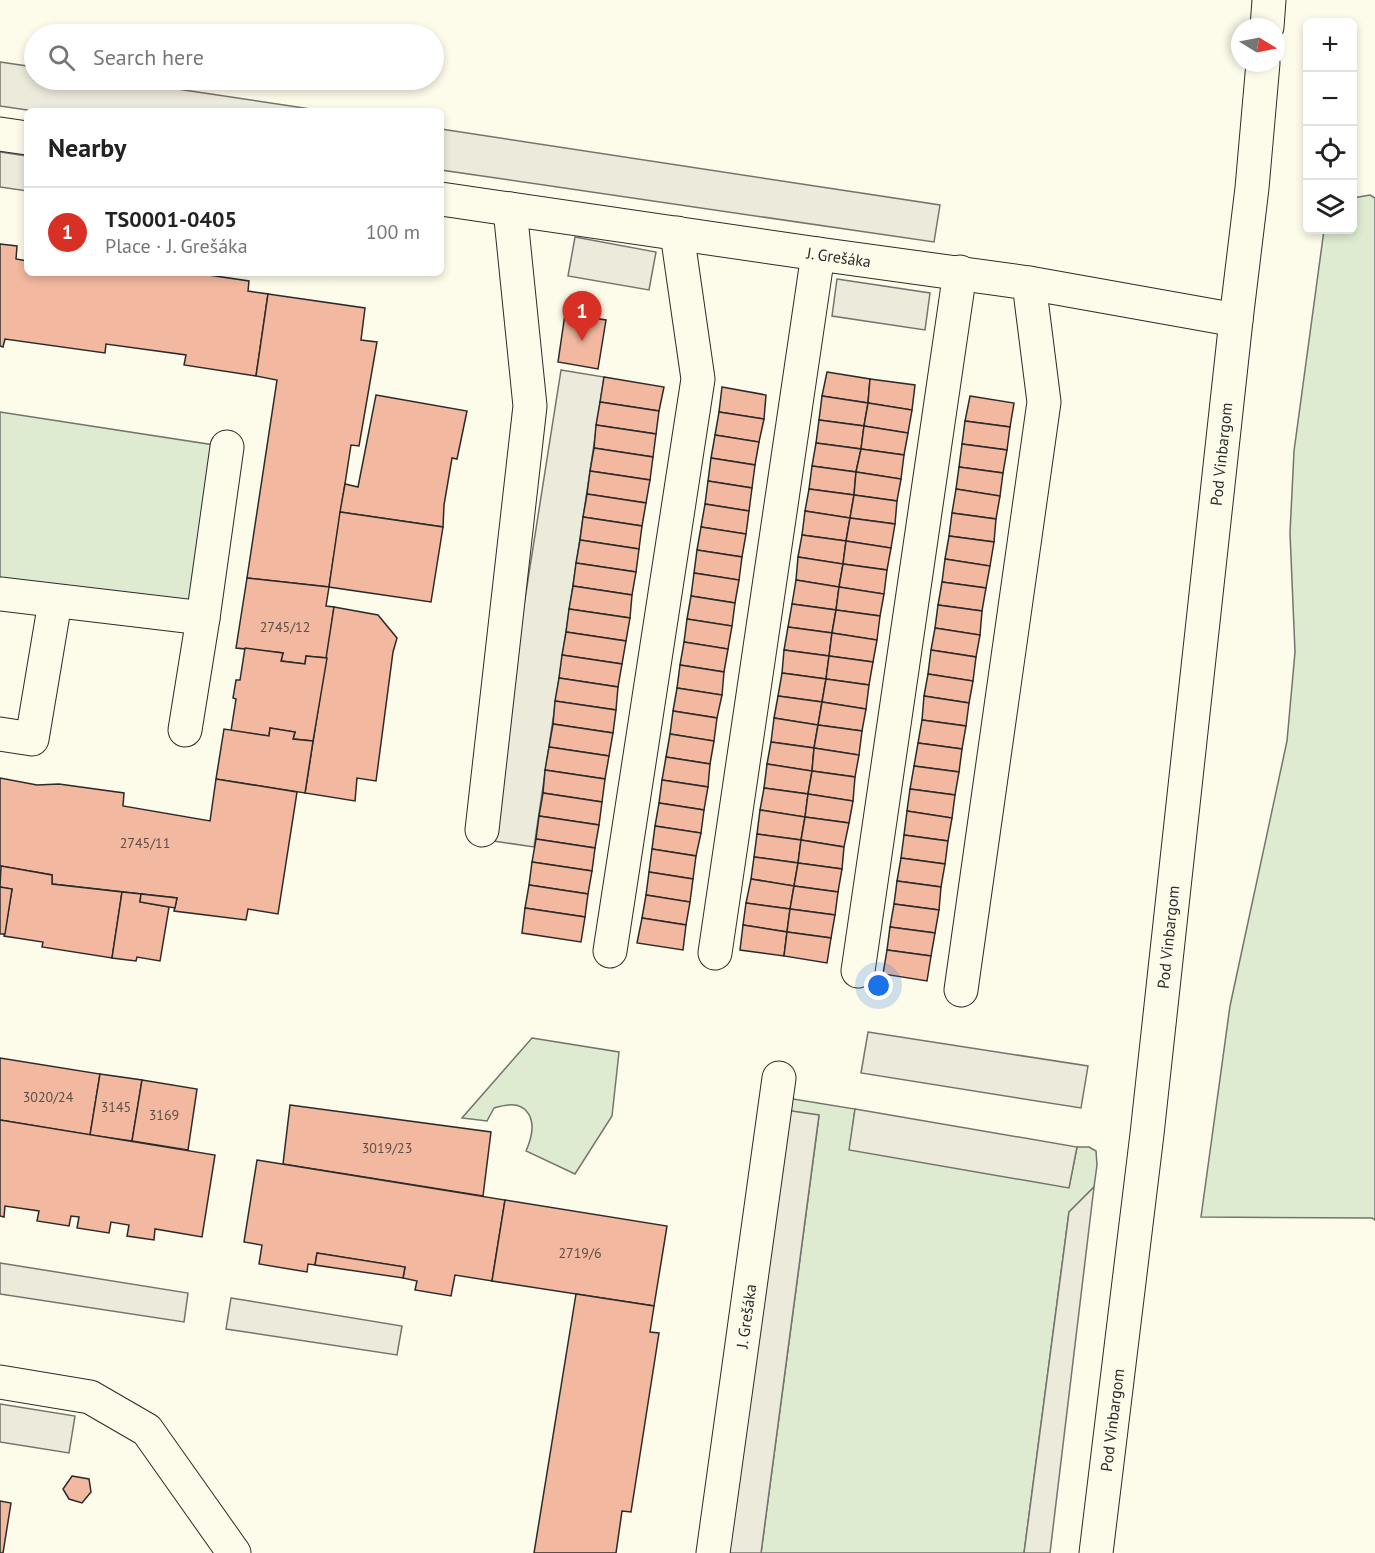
<!DOCTYPE html>
<meta charset="utf-8">
<style>
:root{--surface:#fff;--page:#f6f6f6;--text:#222;--muted:#767676;--line:#e0e0e0;--accent:#d93025}
body{margin:0;font-family:"PT Sans",sans-serif;background:var(--page);color:var(--text)}
.controls{position:absolute;right:18px;top:18px;display:grid;overflow:hidden;border-radius:9px;box-shadow:0 3px 9px #0003}
.controls button{width:54px;height:54px;display:grid;place-items:center;padding:0;border:0;border-bottom:2px solid var(--line);background:var(--surface);color:var(--text);font:30px sans-serif}
.compass{position:absolute;left:1231px;top:18px;width:54px;height:54px;border-radius:50%;background:var(--surface);box-shadow:0 3px 9px #0003;rotate:100deg}
.you{position:absolute;left:879px;top:986px;width:21px;height:21px;margin:-15px;border:4px solid #fff;border-radius:50%;background:#1a73e8;box-shadow:0 0 0 9px #1a73e833}
.badge{display:grid;place-items:center;width:39px;height:39px;border-radius:50%;background:var(--accent);color:#fff;font-size:20px;font-weight:700}
.pin{position:absolute;translate:-50% -50px;filter:drop-shadow(0 2px 3px #0008)}
.pin::after{content:'';position:absolute;top:32px;width:21px;height:18px;background:inherit;clip-path:polygon(0 0,100% 0,50% 100%)}
.list{margin:0;padding:0;list-style:none}
h2{display:flex;justify-content:space-between;align-items:center;height:78px;margin:0;padding:0 24px;font-size:26px}
h2 small{font-size:20px;font-weight:400;color:var(--muted)}
.list li{display:grid;grid-template-columns:39px 1fr auto;gap:18px;align-items:center;box-sizing:border-box;height:90px;padding:0 24px;border-top:2px solid var(--line)}
.list b{display:block;font-size:22px;white-space:nowrap}
.list p{margin:0;font-size:20px;white-space:nowrap;color:var(--muted)}
.list em{font-size:20px;font-style:normal;color:var(--muted)}
.icon{flex:none;width:33px;height:33px;fill:none;stroke:currentColor;stroke-width:2;stroke-linecap:round;stroke-linejoin:round}
.map{position:relative;flex:none;width:1375px;height:1553px;overflow:hidden}
.search{position:absolute;background:var(--surface);box-shadow:0 3px 9px #0003;left:24px;top:24px;width:420px;height:66px;display:flex;align-items:center;gap:15px;box-sizing:border-box;padding:0 21px;border-radius:33px;color:var(--muted);font-size:22px}
.panel{position:absolute;background:var(--surface);box-shadow:0 3px 9px #0003;left:24px;top:108px;width:420px;height:168px;border-radius:9px}
.map>svg:first-child{display:block}
</style>
<div class="map">
<svg width="1375" height="1553" viewBox="0 0 1375 1553">
<rect width="100%" height="100%" fill="#fdfbea"/>
<g fill="#deebd1" stroke="#74746e" stroke-width="1.5">
<polygon points="1370,195 1375,198 1375,1220 1372,1218 1201,1217 1230,1006 1287,741 1295,652 1290,533 1294,451 1324,230 1352,230 1353,198"/>
<polygon points="0,412 227,447 203,618 0,594"/>
<path d="M532 1038 619 1052 612 1116 575 1174 526 1151C539 1122 531 1096 494 1108L487 1121 462 1118Z"/>
<polygon points="787,1098 855,1109 850,1147 1069,1187 1077,1147 1089,1147 1096,1151 1097,1165 1094,1187 1069,1212 1024,1553 761,1553 819,1116 785,1110"/>
</g>
<g fill="#eceadb" stroke="#74746e" stroke-width="1.5">
<polygon points="0,62 34,67 34,80 117,80 324,111 34,111 0,106"/>
<polygon points="441,129 940,205 934,242 441,170"/>
<polygon points="0,152 27,156 27,191 0,187"/>
<polygon points="575,237 656,252 649,290 568,276"/>
<polygon points="837,279 930,293 925,330 832,316"/>
<polygon points="561,370 604,377 534,847 487,840"/>
<polygon points="868,1032 1088,1066 1081,1108 861,1073"/>
<polygon points="855,1109 1077,1147 1069,1188 849,1150"/>
<polygon points="785,1110 819,1115 761,1553 727,1553"/>
<polygon points="1094,1187 1050,1553 1024,1553 1069,1212"/>
<polygon points="0,1263 188,1293 184,1322 0,1294"/>
<polygon points="231,1298 402,1326 397,1355 226,1329"/>
<polygon points="0,1404 75,1416 69,1453 0,1442"/>
</g>
<g fill="#f2b8a0" stroke="#2b2b2b" stroke-width="1.5">
<polygon points="0,244 17,246 16,259 27,261 27,273 195,273 249,281 248,291 268,294 256,376 184,365 186,355 106,344 105,353 5,339 3,347 0,346"/>
<polygon points="268,294 365,308 361,340 377,342 359,446 351,445 329,587 247,578 277,380 256,376"/>
<polygon points="565,314 606,320 598,369 558,362"/>
<polygon points="827,372 870,379 868,403 822,396"/>
<polygon points="604,377 664,387 659,411 600,402"/>
<polygon points="870,379 915,385 912,410 868,403"/>
<polygon points="722,387 766,395 764,419 719,412"/>
<polygon points="376,395 467,411 457,459 452,458 444,505 443,527 340,512 345,484 358,487"/>
<polygon points="822,396 868,403 864,426 819,420"/>
<polygon points="970,396 1014,403 1010,427 965,421"/>
<polygon points="600,402 659,411 656,434 596,425"/>
<polygon points="868,403 912,410 908,433 864,426"/>
<polygon points="719,412 764,419 759,442 715,435"/>
<polygon points="819,420 864,426 861,449 816,443"/>
<polygon points="965,421 1010,427 1007,450 962,444"/>
<polygon points="596,425 656,434 653,457 594,448"/>
<polygon points="864,426 908,433 904,455 861,449"/>
<polygon points="715,435 759,442 755,465 711,458"/>
<polygon points="816,443 861,449 856,472 812,466"/>
<polygon points="962,444 1007,450 1003,473 959,467"/>
<polygon points="594,448 653,457 650,480 590,471"/>
<polygon points="861,449 904,455 901,479 856,472"/>
<polygon points="711,458 755,465 752,488 708,481"/>
<polygon points="812,466 856,472 854,495 809,489"/>
<polygon points="959,467 1003,473 1000,496 956,489"/>
<polygon points="590,471 650,480 646,503 587,494"/>
<polygon points="856,472 901,479 897,501 854,495"/>
<polygon points="708,481 752,488 749,511 705,504"/>
<polygon points="809,489 854,495 850,518 805,511"/>
<polygon points="956,489 1000,496 996,519 952,513"/>
<polygon points="587,494 646,503 642,526 583,517"/>
<polygon points="854,495 897,501 895,524 850,518"/>
<polygon points="705,504 749,511 746,534 701,527"/>
<polygon points="805,511 850,518 846,541 802,535"/>
<polygon points="340,512 443,527 431,602 329,587"/>
<polygon points="952,513 996,519 994,542 949,536"/>
<polygon points="583,517 642,526 639,549 580,540"/>
<polygon points="850,518 895,524 891,548 846,541"/>
<polygon points="701,527 746,534 742,557 697,550"/>
<polygon points="802,535 846,541 843,564 798,557"/>
<polygon points="949,536 994,542 990,566 945,559"/>
<polygon points="580,540 639,549 636,572 576,563"/>
<polygon points="846,541 891,548 887,570 843,564"/>
<polygon points="697,550 742,557 739,580 694,573"/>
<polygon points="798,557 843,564 839,587 796,580"/>
<polygon points="945,559 990,566 986,588 942,582"/>
<polygon points="576,563 636,572 632,595 573,586"/>
<polygon points="843,564 887,570 884,594 839,587"/>
<polygon points="694,573 739,580 735,603 691,596"/>
<polygon points="247,578 329,587 326,606 334,607 327,658 306,656 305,664 281,661 283,653 236,648"/>
<polygon points="796,580 839,587 836,610 792,604"/>
<polygon points="942,582 986,588 982,611 938,605"/>
<polygon points="573,586 632,595 630,618 569,609"/>
<polygon points="839,587 884,594 880,616 836,610"/>
<polygon points="691,596 735,603 732,626 687,619"/>
<polygon points="792,604 836,610 832,633 788,627"/>
<polygon points="938,605 982,611 980,635 935,628"/>
<polygon points="334,607 378,615 397,638 393,652 376,781 357,778 355,801 305,793"/>
<polygon points="569,609 630,618 626,641 566,632"/>
<polygon points="836,610 880,616 877,640 832,633"/>
<polygon points="687,619 732,626 728,649 684,642"/>
<polygon points="788,627 832,633 829,656 784,650"/>
<polygon points="935,628 980,635 976,657 931,650"/>
<polygon points="566,632 626,641 622,664 562,655"/>
<polygon points="832,633 877,640 873,662 829,656"/>
<polygon points="684,642 728,649 724,672 680,665"/>
<polygon points="245,648 283,653 281,661 305,664 306,656 327,658 313,741 293,739 295,732 270,728 269,736 231,731 236,699 233,698 236,680 240,680"/>
<polygon points="784,650 829,656 826,679 782,673"/>
<polygon points="931,650 976,657 973,681 928,674"/>
<polygon points="562,655 622,664 618,687 559,678"/>
<polygon points="829,656 873,662 869,685 826,679"/>
<polygon points="680,665 724,672 722,695 677,688"/>
<polygon points="782,673 826,679 822,702 778,696"/>
<polygon points="928,674 973,681 969,703 924,696"/>
<polygon points="559,678 618,687 616,710 555,701"/>
<polygon points="826,679 869,685 866,709 822,702"/>
<polygon points="677,688 722,695 717,718 673,711"/>
<polygon points="778,696 822,702 818,725 774,718"/>
<polygon points="924,696 969,703 966,726 922,720"/>
<polygon points="555,701 616,710 613,733 553,724"/>
<polygon points="822,702 866,709 862,731 818,725"/>
<polygon points="673,711 717,718 714,741 670,734"/>
<polygon points="774,718 818,725 814,748 771,742"/>
<polygon points="922,720 966,726 962,749 918,743"/>
<polygon points="553,724 613,733 609,756 549,747"/>
<polygon points="818,725 862,731 859,755 814,748"/>
<polygon points="270,728 295,732 293,739 313,741 305,793 216,779 224,729 269,736"/>
<polygon points="670,734 714,741 710,764 666,757"/>
<polygon points="771,742 814,748 812,771 767,764"/>
<polygon points="918,743 962,749 959,772 914,766"/>
<polygon points="549,747 609,756 605,779 545,770"/>
<polygon points="814,748 859,755 855,777 812,771"/>
<polygon points="666,757 710,764 708,787 662,780"/>
<polygon points="767,764 812,771 808,794 764,788"/>
<polygon points="914,766 959,772 955,795 910,789"/>
<polygon points="545,770 605,779 602,802 543,793"/>
<polygon points="812,771 855,777 853,801 808,794"/>
<polygon points="0,778 37,785 59,784 124,793 123,806 210,821 216,779 297,792 278,914 248,909 246,920 174,911 177,898 52,884 52,875 0,866"/>
<polygon points="662,780 708,787 704,810 659,803"/>
<polygon points="764,788 808,794 805,817 760,810"/>
<polygon points="910,789 955,795 952,818 907,811"/>
<polygon points="543,793 602,802 599,825 539,816"/>
<polygon points="808,794 853,801 849,823 805,817"/>
<polygon points="659,803 704,810 701,833 655,826"/>
<polygon points="760,810 805,817 801,840 757,834"/>
<polygon points="907,811 952,818 948,841 904,835"/>
<polygon points="539,816 599,825 595,848 536,839"/>
<polygon points="805,817 849,823 844,847 801,840"/>
<polygon points="655,826 701,833 696,856 652,849"/>
<polygon points="757,834 801,840 798,863 754,857"/>
<polygon points="904,835 948,841 945,864 901,858"/>
<polygon points="536,839 595,848 592,871 532,862"/>
<polygon points="801,840 844,847 842,869 798,863"/>
<polygon points="652,849 696,856 693,879 649,872"/>
<polygon points="754,857 798,863 794,886 751,879"/>
<polygon points="901,858 945,864 941,887 897,881"/>
<polygon points="532,862 592,871 588,894 529,885"/>
<polygon points="798,863 842,869 838,892 794,886"/>
<polygon points="1,866 52,875 52,884 122,892 112,958 42,947 43,942 4,936 12,889 0,887"/>
<polygon points="649,872 693,879 690,902 646,895"/>
<polygon points="751,879 794,886 790,909 746,903"/>
<polygon points="897,881 941,887 939,910 894,904"/>
<polygon points="529,885 588,894 585,917 525,908"/>
<polygon points="794,886 838,892 835,915 790,909"/>
<polygon points="0,887 12,889 5,934 0,934"/>
<polygon points="122,892 141,894 140,902 169,907 160,961 137,957 136,961 112,958"/>
<polygon points="141,894 177,898 175,908 140,902"/>
<polygon points="646,895 690,902 686,925 642,918"/>
<polygon points="746,903 790,909 787,932 743,925"/>
<polygon points="894,904 939,910 935,933 890,927"/>
<polygon points="525,908 585,917 581,942 522,933"/>
<polygon points="790,909 835,915 831,938 787,932"/>
<polygon points="642,918 686,925 683,950 637,943"/>
<polygon points="743,925 787,932 784,956 740,950"/>
<polygon points="890,927 935,933 931,956 887,950"/>
<polygon points="787,932 831,938 827,963 784,956"/>
<polygon points="887,950 931,956 927,981 883,974"/>
<polygon points="0,1058 100,1074 90,1135 0,1120"/>
<polygon points="100,1074 142,1080 132,1141 90,1135"/>
<polygon points="142,1080 197,1089 188,1150 132,1141"/>
<polygon points="290,1105 491,1132 483,1196 283,1164"/>
<polygon points="0,1120 215,1155 202,1237 155,1229 154,1240 127,1236 129,1225 111,1222 109,1233 77,1228 79,1217 71,1216 69,1226 37,1221 39,1211 5,1206 4,1217 0,1216"/>
<polygon points="257,1160 505,1200 492,1281 455,1275 451,1296 415,1290 417,1281 403,1278 405,1267 317,1253 315,1265 308,1264 307,1272 259,1264 262,1245 244,1242"/>
<polygon points="505,1200 667,1226 654,1306 492,1281"/>
<polygon points="317,1253 405,1267 403,1278 315,1265"/>
<polygon points="576,1294 654,1306 650,1332 659,1333 631,1512 622,1511 616,1553 534,1553"/>
<polygon points="72,1476 89,1479 91,1492 82,1503 69,1499 63,1489"/>
<polygon points="0,1501 11,1503 3,1553 0,1553"/>
</g>
<g fill="none" stroke-linecap="round" stroke-linejoin="round">
<g stroke="#2b2b2b" stroke-width="35">
<g id="minor">
<polyline points="1267,27 1269,0"/>
<polyline points="0,134 27,138"/>
<polyline points="441,199 818,254 1029,283 1236,320"/>
<polyline points="0,594 203,618 227,447"/>
<polyline points="185,730 203,618"/>
<polyline points="0,734 32,739 55,602"/>
<polyline points="482,830 530,406 510,209"/>
<polyline points="610,951 698,379 677,233"/>
<polyline points="715,953 818,254"/>
<polyline points="858,971 960,272"/>
<polyline points="961,990 1044,402 1029,283"/>
<polyline points="0,1382 90,1397 147,1430 234,1553"/>
<polyline points="713,1553 779,1078"/>
<polyline points="1096,1553 1147,1134 1236,320 1252,188 1263,63"/>
</g>
</g>
<use href="#minor" stroke="#fdfbea" stroke-width="33"/>
</g>
<g text-anchor="middle" dominant-baseline="central" stroke-width="4.5" stroke-linejoin="round" paint-order="stroke">
<g font-size="14" fill="#5d4e48">
<text x="285" y="627">2745/12</text>
<text x="145" y="843">2745/11</text>
<text x="48" y="1097">3020/24</text>
<text x="116" y="1107">3145</text>
<text x="164" y="1115">3169</text>
<text x="387" y="1148">3019/23</text>
<text x="580" y="1253">2719/6</text>
</g>
<g font-size="16" fill="#2b2b2b" stroke="#fdfbea">
<text transform="translate(839 257) rotate(8)">J. Grešáka</text>
<text transform="translate(1221 454) rotate(-84)">Pod Vinbargom</text>
<text transform="translate(1168 937) rotate(-84)">Pod Vinbargom</text>
<text transform="translate(746 1316) rotate(-82)">J. Grešáka</text>
<text transform="translate(1112 1420) rotate(-83)">Pod Vinbargom</text>
</g>
</g>
</svg>
<div class="controls">
<button>+</button>
<button>−</button>
<button><svg class="icon" aria-label="locate" viewBox="0 0 24 24"><circle cx="12" cy="12" r="6"/><path d="M12 2v4M12 18v4M2 12h4M18 12h4"/></svg></button>
<button><svg class="icon" aria-label="layers" viewBox="0 0 24 24"><path d="M12 4l9 5-9 5-9-5zM3 14l9 5 9-5"/></svg></button>
</div>
<svg class="compass" viewBox="-18 -18 36 36"><path d="M0-13l5 13h-10z" fill="#e53935"/><path d="M0 13l5-13h-10z" fill="#767676"/></svg>
<div class="you"></div>
<div class="pin badge" style="left:582px;top:341px">1</div>
<div class="search"><svg class="icon" aria-label="search" viewBox="0 0 24 24"><circle cx="10" cy="10" r="6"/><path d="M15 15l6 6"/></svg>Search here</div>
<section class="panel">
<h2>Nearby<small></small></h2>
<ul class="list">
<li><span class="badge">1</span><div><b>TS0001-0405</b><p>Place · J. Grešáka</p></div><em>100 m</em></li>
</ul>
</section>
</div>
